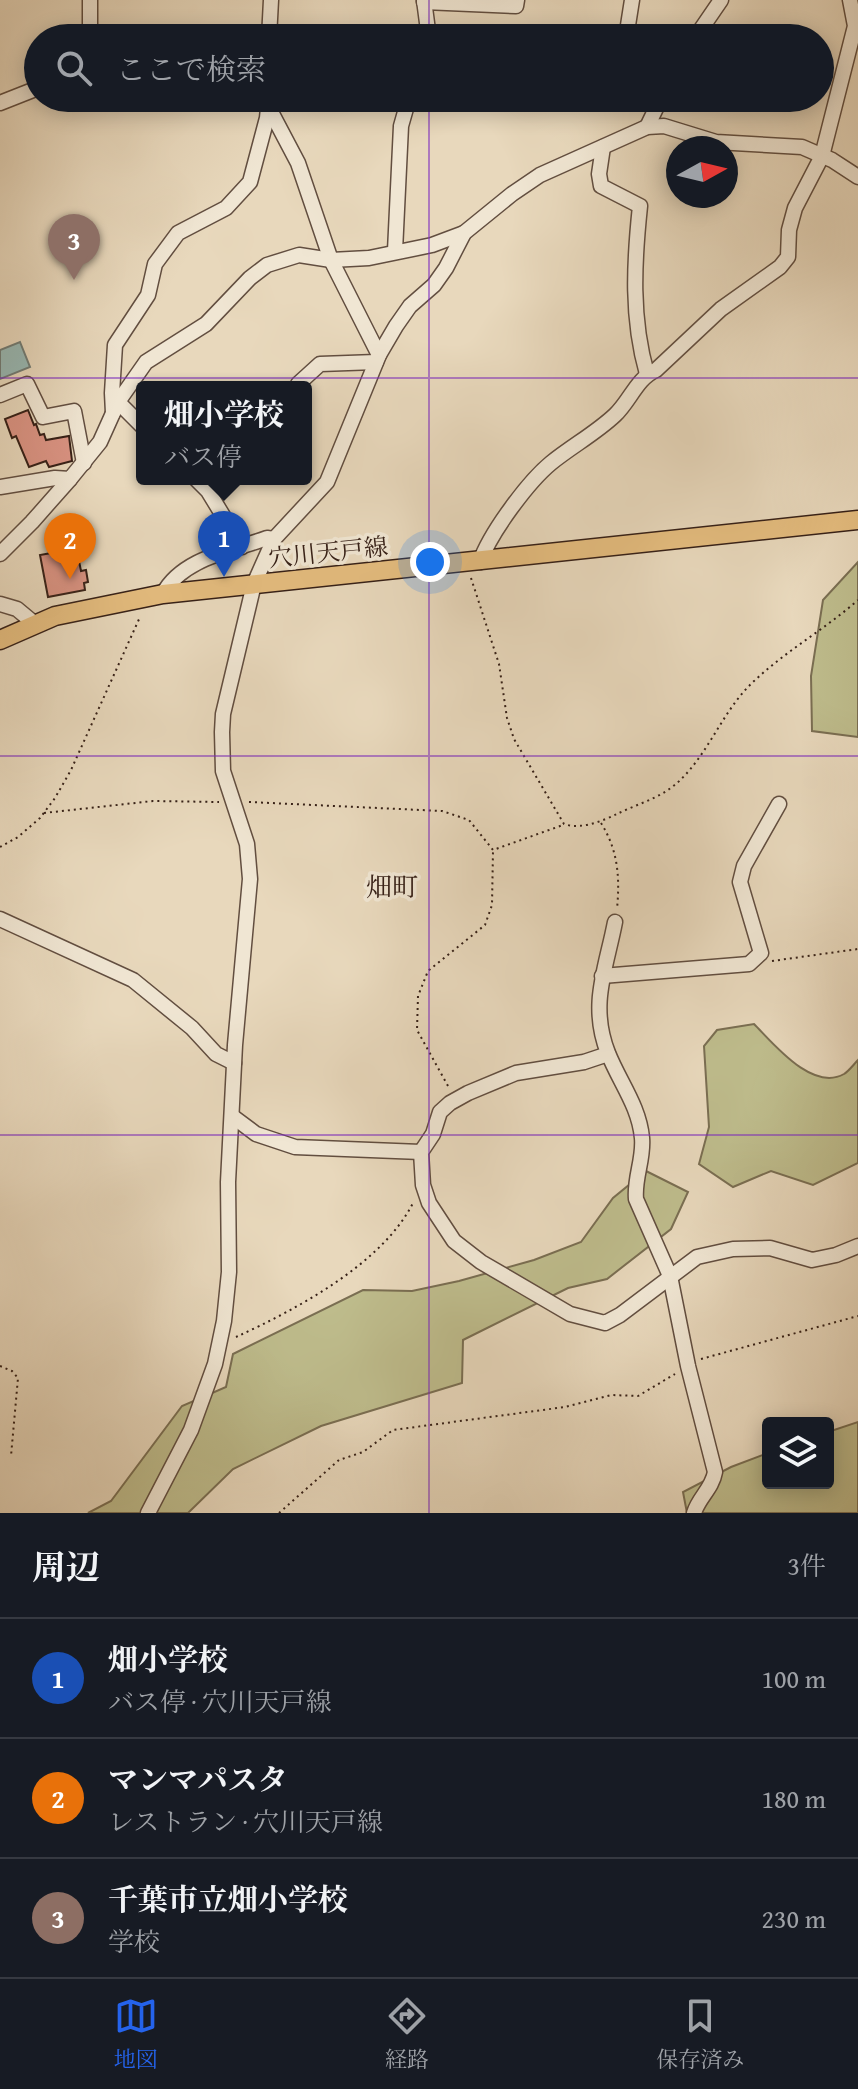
<!DOCTYPE html>
<html lang="ja">
<meta charset="utf-8">
<style>
:root{--surface:#171b24;--page:#242831;--text:#f1f3f6;--muted:#9ea1a6;--line:#363941;--accent:#2563eb}
body{margin:0;font-family:"Gentium Book Plus","Noto Serif JP",serif;background:var(--page);color:var(--text)}
.controls{position:absolute;right:24px;bottom:24px;display:grid;overflow:hidden;border-radius:8px;box-shadow:0 4px 20px #0003}
.controls button{width:72px;height:72px;display:grid;place-items:center;padding:0;border:0;border-bottom:2px solid var(--line);background:var(--surface);color:var(--text);font:40px sans-serif}
.compass{position:absolute;left:666px;top:136px;width:72px;height:72px;border-radius:50%;background:var(--surface);box-shadow:0 4px 20px #0003;rotate:82deg}
.you{position:absolute;left:430px;top:562px;width:28px;height:28px;margin:-20px;border:6px solid #fff;border-radius:50%;background:#1a73e8;box-shadow:0 0 0 12px #1a73e833}
.badge{display:grid;place-items:center;width:52px;height:52px;border-radius:50%;background:var(--accent);color:#fff;font-size:26px;font-weight:700}
.pin{position:absolute;translate:-50% -66px;filter:drop-shadow(0 2px 4px #0008)}
.pin::after{content:'';position:absolute;top:42px;width:28px;height:24px;background:inherit;clip-path:polygon(0 0,100% 0,50% 100%)}
.popup{position:absolute;left:136px;top:381px;width:176px;height:104px;box-sizing:border-box;display:grid;place-content:center;border-radius:8px;background:var(--surface);filter:drop-shadow(0 2px 6px #0005);font-size:26px;white-space:nowrap;color:var(--muted)}
.popup b{font-size:30px;color:var(--text)}
.popup::after{content:'';position:absolute;left:50%;top:100%;margin-left:-16px;border:16px solid transparent;border-top-color:var(--surface)}
.list{margin:0;padding:0;list-style:none}
h2{display:flex;justify-content:space-between;align-items:center;height:104px;margin:0;padding:0 32px;font-size:34px}
h2 small{font-size:26px;font-weight:400;color:var(--muted)}
.list li{display:grid;grid-template-columns:52px 1fr auto;gap:24px;align-items:center;box-sizing:border-box;height:120px;padding:0 32px;border-top:2px solid var(--line)}
.list b{display:block;font-size:30px;white-space:nowrap}
.list p{margin:0;font-size:26px;white-space:nowrap;color:var(--muted)}
.list em{font-size:26px;font-style:normal;color:var(--muted)}
.icon{flex:none;width:44px;height:44px;fill:none;stroke:currentColor;stroke-width:2;stroke-linecap:round;stroke-linejoin:round}
.map{position:relative;flex:none;width:858px;height:1513px;overflow:hidden}
.search{position:absolute;background:var(--surface);box-shadow:0 4px 20px #0003;left:24px;right:24px;top:24px;height:88px;display:flex;align-items:center;gap:20px;box-sizing:border-box;padding:0 28px;border-radius:44px;color:var(--muted);font-size:30px}
.sheet{height:464px;background:var(--surface)}
nav{display:flex;justify-content:space-around;align-items:center;box-sizing:border-box;height:112px;border-top:2px solid var(--line);background:var(--surface);font-size:22px;color:var(--muted)}
nav a{display:grid;justify-items:center;gap:4px}
nav .on{color:var(--accent)}
.map>svg:first-child{display:block}
</style>
<div class="map">
<svg width="858" height="1513" viewBox="0 0 858 1513">
<rect width="100%" height="100%" fill="#e8d8bc"/>
<filter id="stains"><feTurbulence type="fractalNoise" baseFrequency=".0025" numOctaves="4"/><feColorMatrix values="0 0 0 0 .2 0 0 0 0 .09 0 0 0 0 .02 0 0 0 .5 -.17"/></filter>
<radialGradient id="worn" r=".72"><stop offset=".6" stop-color="#630" stop-opacity="0"/><stop offset="1" stop-color="#630" stop-opacity=".3"/></radialGradient>
<g fill="#bebc8c" stroke="#7a6e52" stroke-width="2">
<polygon points="858,562 858,737 812,731 811,676 823,600"/>
<path d="M754 1024C773 1043 812 1092 844 1074 849 1071 854 1064 858 1060V1163L813 1185 771 1171 733 1187 699 1164 709 1127 704 1046 717 1030Z"/>
<polygon points="646,1171 688,1192 671,1229 607,1279 568,1288 463,1340 462,1383 321,1426 233,1469 188,1513 88,1513 111,1501 182,1406 226,1387 233,1354 363,1290 412,1291 459,1281 534,1260 581,1242 613,1198"/>
<polygon points="858,1422 858,1513 687,1513 683,1492 731,1467 768,1453 768,1483 828,1483 828,1432"/>
</g>
<polygon fill="#98b9b5" stroke="#717c76" stroke-width="2" points="20,342 30,367 0,379 0,350"/>
<g fill="#da9383" stroke="#362017" stroke-width="2">
<polygon points="28,410 34,425 36,424 40,435 44,434 46,440 69,436 72,461 49,467 46,461 29,467 16,436 12,438 5,419"/>
<polygon points="57,552 58,558 78,556 81,571 86,570 88,582 84,583 85,590 48,597 40,555"/>
</g>
<g fill="none" stroke-linecap="round" stroke-linejoin="round">
<g stroke="#624e40" stroke-width="17">
<g id="minor">
<polyline points="424,0 429,38"/>
<polyline points="424,2 516,6 517,0"/>
<polyline points="90,38 90,0"/>
<polyline points="269,38 271,0"/>
<polyline points="626,38 632,0"/>
<polyline points="695,38 721,0"/>
<polyline points="0,103 38,88"/>
<polyline points="269,108 298,163 331,260 379,355"/>
<polyline points="647,127 661,98"/>
<path d="M603 147 599 174 601 186 640 206C634 263 631 318 647 374"/>
<polyline points="395,251 401,126 409,98"/>
<polyline points="298,384 320,364 376,362"/>
<polyline points="0,395 27,384 43,417 74,411 84,463"/>
<polyline points="118,402 142,426"/>
<polyline points="113,413 112,393 115,345 148,295 155,264 178,233 226,208 250,182 267,118 269,98"/>
<polyline points="196,479 208,491 242,547"/>
<polyline points="0,487 55,478 70,479 100,442 118,402 146,362 206,324 250,278 267,265 299,255 331,260 369,258 432,245 464,233"/>
<polyline points="0,554 32,522 70,479"/>
<path d="M480 562C490 533 528 482 551 463 572 446 596 433 615 415 630 401 637 378 656 370L721 309 780 267 788 257 789 230 795 208 822 156 855 26 850 0"/>
<path d="M163 594C182 558 232 551 267 538L274 539"/>
<polyline points="0,604 17,609 35,624"/>
<polyline points="0,919 133,980 192,1028 216,1054 234,1063"/>
<path d="M615 922C606 969 589 1005 608 1053 620 1083 639 1106 642 1138 644 1159 634 1178 636 1199L670 1276 688 1366 715 1472C712 1489 699 1497 694 1513"/>
<polyline points="602,976 749,964 761,953 740,882 744,866 779,804"/>
<polyline points="608,1054 584,1062 516,1073 468,1093 450,1103 440,1112 433,1134 421,1152 423,1185 429,1203 454,1241 481,1262 570,1314 605,1323 620,1315 697,1257 733,1249 770,1248 812,1260 836,1255 858,1246"/>
<polyline points="232,1116 256,1134 295,1147 421,1152"/>
<polyline points="148,1513 191,1430 215,1364 224,1321 229,1272 228,1182 235,1045 250,879 247,844 223,771 222,732 223,714 254,584 274,539 327,482 379,355 396,326 410,306 434,285 446,268 464,233 512,194 540,175 647,127 664,126 716,142 802,147 832,160 858,177"/>
</g>
</g>
<g stroke="#362017" stroke-width="21">
<polyline id="major" points="0,640 55,616 163,594 858,520"/>
</g>
<g stroke="#362017" stroke-width="2" stroke-dasharray="2 4" stroke-linecap="butt">
<path d="M471 578 499 664 507 718 514 739 564 824C581 830 602 821 617 814 633 806 653 800 668 790 703 766 718 719 747 688 780 654 823 631 858 600"/>
<polyline points="249,802 442,811 469,820 493,850 563,825"/>
<polyline points="44,813 153,801 219,802"/>
<path d="M601 823C618 850 620 877 617 909"/>
<polyline points="0,847 18,837 40,818 55,798 71,770 140,617"/>
<polyline points="772,961 858,949"/>
<polyline points="448,1086 417,1030 418,996 428,971 485,925 492,905 493,851"/>
<path d="M236 1337C297 1309 382 1264 413 1203"/>
<polyline points="701,1359 858,1316"/>
<polyline points="0,1366 12,1371 18,1378 11,1456"/>
<polyline points="279,1513 339,1460 363,1452 393,1430 565,1407 611,1395 638,1396 675,1374"/>
</g>
<use href="#minor" stroke="#f0e6d3" stroke-width="14"/>
<use href="#major" stroke="#e4bc7e" stroke-width="18"/>
</g>
<path fill="none" stroke="#7b2cbf" stroke-width="2" stroke-opacity="0.55" d="M429 0V38M429 98V1513M0 378H858M0 756H858M0 1135H858"/>
<g text-anchor="middle" dominant-baseline="central" stroke-width="7" stroke-linejoin="round" paint-order="stroke">
<g font-size="24" fill="#362017" stroke="#f0e6d3">
<text transform="translate(328 552) rotate(-6)">穴川天戸線</text>
</g>
<g font-size="26" fill="#362017" stroke="#f0e6d3">
<text x="392" y="886">畑町</text>
</g>
</g>
<rect width="100%" height="100%" filter="url(#stains)"/>
<rect width="100%" height="100%" fill="url(#worn)"/>
</svg>
<div class="controls">
<button><svg class="icon" aria-label="layers" viewBox="0 0 24 24"><path d="M12 4l9 5-9 5-9-5zM3 14l9 5 9-5"/></svg></button>
</div>
<svg class="compass" viewBox="-18 -18 36 36"><path d="M0-13l5 13h-10z" fill="#e53935"/><path d="M0 13l5-13h-10z" fill="#9ea1a6"/></svg>
<div class="you"></div>
<div class="pin badge" style="left:224px;top:577px;background:#1a4fb4">1</div>
<div class="popup"><b>畑小学校</b>バス停</div>
<div class="pin badge" style="left:70px;top:579px;background:#e8710a">2</div>
<div class="pin badge" style="left:74px;top:280px;background:#8d6e63">3</div>
<div class="search"><svg class="icon" aria-label="search" viewBox="0 0 24 24"><circle cx="10" cy="10" r="6"/><path d="M15 15l6 6"/></svg>ここで検索</div>
</div>
<section class="sheet">
<h2>周辺<small>3件</small></h2>
<ul class="list">
<li><span class="badge" style="background:#1a4fb4">1</span><div><b>畑小学校</b><p>バス停 · 穴川天戸線</p></div><em>100 m</em></li>
<li><span class="badge" style="background:#e8710a">2</span><div><b>マンマパスタ</b><p>レストラン · 穴川天戸線</p></div><em>180 m</em></li>
<li><span class="badge" style="background:#8d6e63">3</span><div><b>千葉市立畑小学校</b><p>学校</p></div><em>230 m</em></li>
</ul>
</section>
<nav>
<a class="on"><svg class="icon" aria-label="map" viewBox="0 0 24 24"><path d="M3 6l6-2 6 2 6-2v14l-6 2-6-2-6 2zM9 4v14M15 6v14"/></svg>地図</a>
<a><svg class="icon" aria-label="directions" viewBox="0 0 24 24"><path d="M12 3l9 9-9 9-9-9zM9 14v-3h6M13 9l2 2-2 2"/></svg>経路</a>
<a><svg class="icon" aria-label="saved" viewBox="0 0 24 24"><path d="M7 4h10v16l-5-4-5 4z"/></svg>保存済み</a>
</nav>
